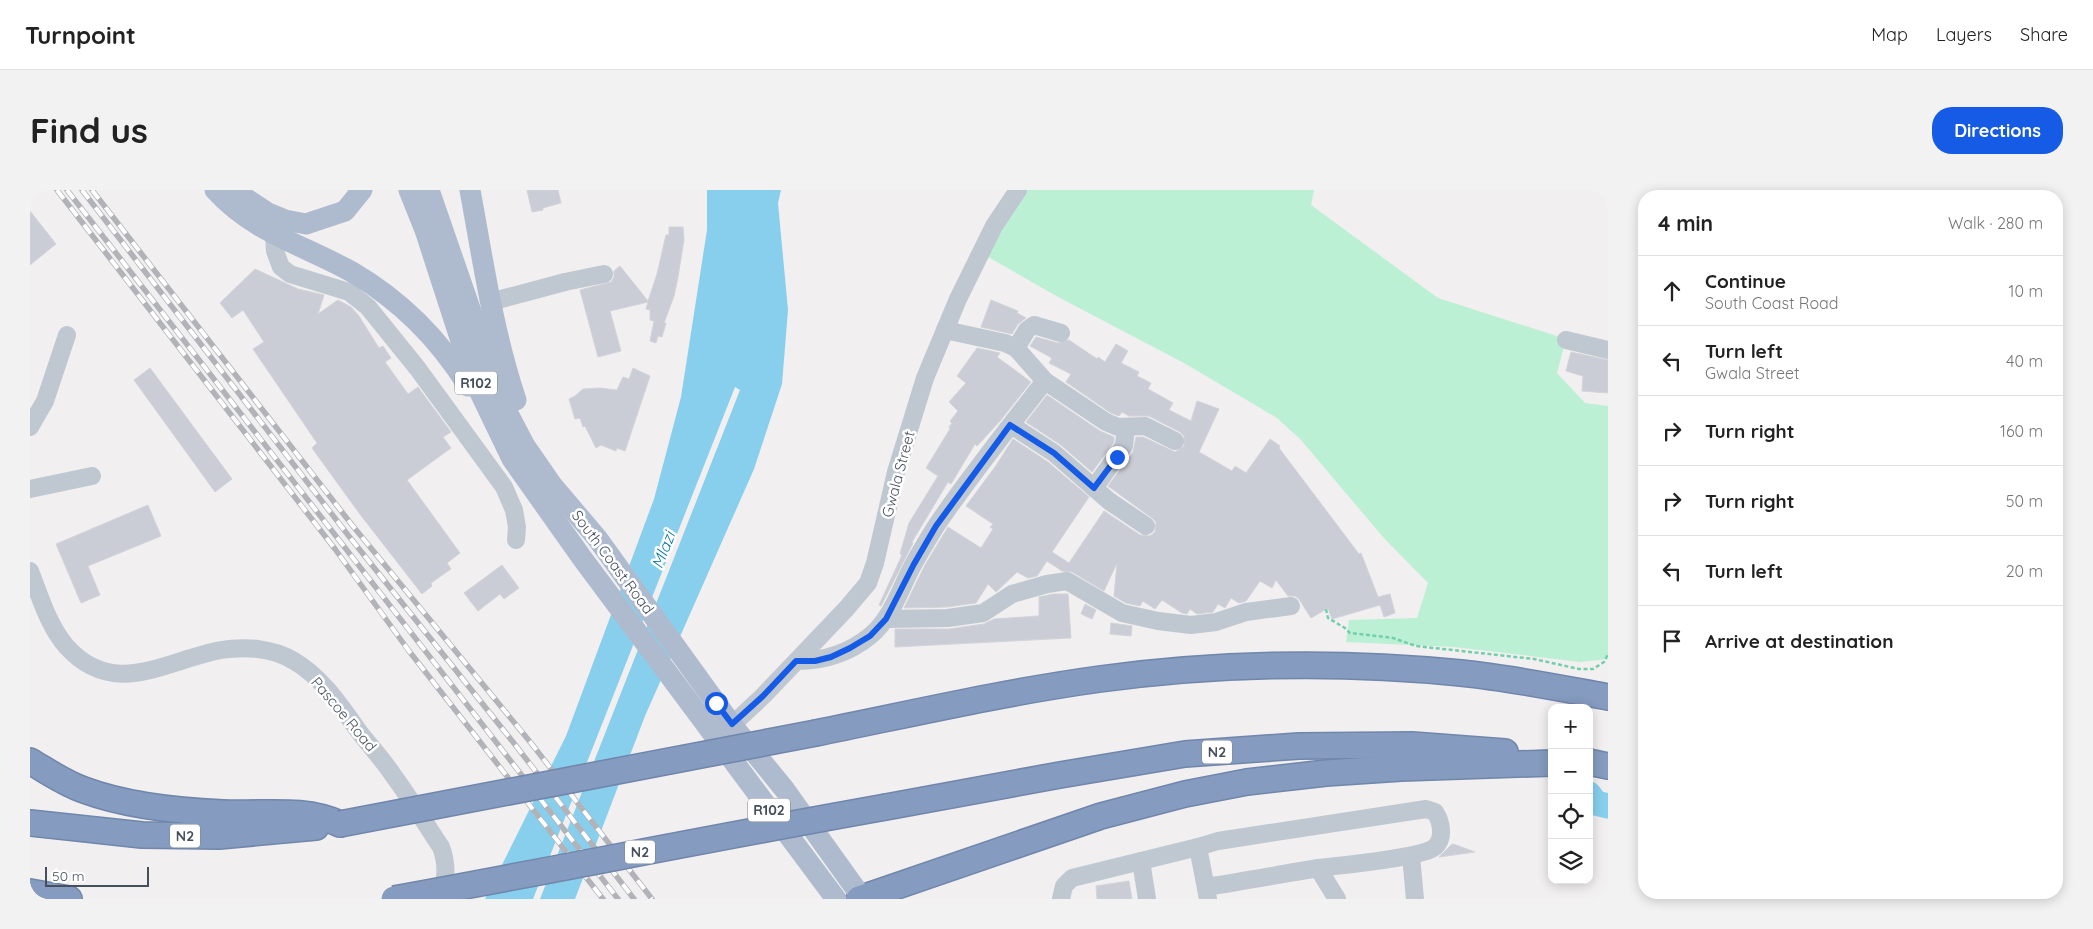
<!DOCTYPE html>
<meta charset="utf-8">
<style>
:root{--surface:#fff;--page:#f2f2f2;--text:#222;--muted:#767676;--line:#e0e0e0;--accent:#155be5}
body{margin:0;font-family:Quicksand,sans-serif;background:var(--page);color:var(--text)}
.controls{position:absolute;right:15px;bottom:15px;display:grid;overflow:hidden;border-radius:10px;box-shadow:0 2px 12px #0003}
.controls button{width:45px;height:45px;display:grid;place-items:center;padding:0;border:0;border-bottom:1px solid var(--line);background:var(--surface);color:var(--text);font:25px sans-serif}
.scale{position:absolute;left:15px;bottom:12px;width:104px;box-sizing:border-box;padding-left:5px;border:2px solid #46505d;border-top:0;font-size:14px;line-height:18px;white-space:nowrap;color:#46505d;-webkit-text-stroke:4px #fff;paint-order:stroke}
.stop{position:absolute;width:15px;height:15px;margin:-11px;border:4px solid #155be5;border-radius:50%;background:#fff}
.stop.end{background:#155be5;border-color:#fff;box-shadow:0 1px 5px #0008}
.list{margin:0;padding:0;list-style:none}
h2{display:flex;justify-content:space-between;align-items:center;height:65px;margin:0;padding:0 20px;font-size:21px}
h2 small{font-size:16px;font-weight:400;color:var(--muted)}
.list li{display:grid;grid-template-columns:32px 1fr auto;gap:15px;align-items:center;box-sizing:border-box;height:70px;padding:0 20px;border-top:1px solid var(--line)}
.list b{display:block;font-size:19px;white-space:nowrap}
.list p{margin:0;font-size:16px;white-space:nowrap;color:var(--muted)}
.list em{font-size:16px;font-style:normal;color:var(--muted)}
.icon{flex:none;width:28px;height:28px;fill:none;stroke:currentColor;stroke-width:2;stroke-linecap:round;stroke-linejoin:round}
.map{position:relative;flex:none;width:1578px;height:709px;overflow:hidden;border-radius:20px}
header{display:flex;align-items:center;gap:30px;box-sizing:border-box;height:70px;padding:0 25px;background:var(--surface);border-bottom:1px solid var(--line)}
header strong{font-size:24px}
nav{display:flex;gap:28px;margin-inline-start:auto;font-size:18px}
.intro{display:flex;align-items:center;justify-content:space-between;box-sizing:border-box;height:120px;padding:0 30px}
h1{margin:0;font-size:35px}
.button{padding:12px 22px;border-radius:20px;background:var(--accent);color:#fff;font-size:18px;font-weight:700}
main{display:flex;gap:30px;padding:0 30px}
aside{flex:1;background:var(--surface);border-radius:20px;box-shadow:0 2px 12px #0003}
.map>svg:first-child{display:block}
</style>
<header>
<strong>Turnpoint</strong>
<nav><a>Map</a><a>Layers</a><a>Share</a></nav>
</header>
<div class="intro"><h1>Find us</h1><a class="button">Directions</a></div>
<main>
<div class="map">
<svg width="1578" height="709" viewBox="0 0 1578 709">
<rect width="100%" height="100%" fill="#f1efef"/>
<polygon fill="#bcf0d5" points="989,0 1284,0 1281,15 1408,108 1536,149 1527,183 1555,213 1578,216 1578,469 1550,472 1424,457 1316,452 1319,430 1387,428 1398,393 1353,347 1271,250 1247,228 1154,173 1030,108 951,63"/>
<polygon fill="#88cfee" points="677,0 751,0 748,13 758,120 752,194 724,279 615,526 545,709 510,709 710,200 705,197 503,709 455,709 536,546 624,309 651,207 677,40"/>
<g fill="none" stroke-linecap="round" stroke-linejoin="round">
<polyline stroke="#88cfee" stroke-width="25" points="1559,604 1566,613 1578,616"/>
</g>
<g fill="#cacdd5" stroke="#d2d4da">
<polygon points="497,0 528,0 531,13 513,18 513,20 502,22"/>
<polygon points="0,21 26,54 0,75"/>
<polygon points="639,37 653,37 654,50 648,87 644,106 634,133 636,133 632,147 628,146 626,153 620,151 624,131 620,130 620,120 616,119 618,112 580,121 591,161 568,167 550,100 581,92 584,87 584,81 590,76 618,111 627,84 636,45 639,45"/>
<polygon points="225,79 268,99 294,105 288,124 308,110 321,117 329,126 349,158 353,156 361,168 355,172 378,204 388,197 421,242 413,247 421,258 377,290 430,363 417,373 421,379 401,393 402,396 392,404 329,323 282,258 287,253 223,159 234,152 213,120 202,128 190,113"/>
<polygon points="961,110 988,121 987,123 996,128 988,134 982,144 951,137"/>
<polygon points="1006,147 1028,153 1039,150 1067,169 1068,167 1075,172 1086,154 1098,161 1091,173 1109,182 1107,186 1121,193 1118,199 1143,213 1139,220 1161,231 1167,211 1189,219 1169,262 1202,281 1205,276 1216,283 1240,249 1250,256 1249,258 1329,364 1331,363 1348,407 1360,404 1365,423 1354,427 1350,415 1302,429 1298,418 1281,428 1269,409 1265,406 1258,406 1246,390 1242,398 1230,391 1216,411 1209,413 1201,408 1195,418 1188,414 1183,422 1167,424 1160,419 1157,424 1152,423 1132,410 1125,419 1113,411 1110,416 1096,413 1084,406 1087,373 1074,401 1042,382 1032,381 1017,371 1007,386 998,388 987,382 966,402 958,394 946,413 917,417 874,418 895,375 918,337 951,358 963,339 960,337 963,334 936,316 965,277 983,249 1018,272 1059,307 1022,362 1039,373 1074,321 1110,345 1120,346 1125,342 1126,332 1122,328 1078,296 1103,262 1106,247 1113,247 1145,262 1154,256 1154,246 1150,242 1119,226 1099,226 1092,222 1089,226 1081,223 1036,192 1041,184 1019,173 1022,168 1000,156"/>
<polygon points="947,158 970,163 967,167 1001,192 970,231 947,256 945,254 921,294 918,292 882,352 883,353 851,416 849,415 872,365 870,364 879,333 908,286 896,278 920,239 919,237 922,233 920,231 928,221 919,212 936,193 927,186"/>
<polygon points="1541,162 1578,170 1578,203 1552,201 1553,186 1536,181"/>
<polygon points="120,178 202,289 185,302 104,190"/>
<polygon points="603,178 620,186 595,261 587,258 586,261 571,255 566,258 555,236 553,237 550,228 545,229 539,209 545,206 553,199 569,198 587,200 593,187 599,189"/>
<polygon points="1017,205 1070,241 1084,247 1084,252 1062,282 1031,255 996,232"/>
<polygon points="118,315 131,346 58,376 70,405 51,413 26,354"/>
<polygon points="472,375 489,398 474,409 470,404 448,421 434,403"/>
<polygon points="1023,404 1038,404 1041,448 865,457 865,439 919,439 954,434 964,429 1009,426 1009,407"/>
<polygon points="1055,414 1066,420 1062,429 1051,424"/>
<polygon points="1081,433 1102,436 1101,446 1080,444"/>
<polygon points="1422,654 1426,655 1445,662 1409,667"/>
<polygon points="1099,691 1102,709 1067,709 1066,696"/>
</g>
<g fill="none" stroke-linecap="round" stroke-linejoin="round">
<g stroke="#7086ab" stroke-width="28">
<g id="highway">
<path d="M786 543C880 524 975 502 1070 489 1189 473 1312 471 1431 483 1481 488 1529 498 1578 507"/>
<path d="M0 571C17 581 34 593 54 600 97 616 147 621 193 623 232 625 274 617 310 634"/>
<polyline points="1559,572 1578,576"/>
<polyline points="856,617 1030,585 1155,564 1269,556 1382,555 1475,562"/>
<polyline points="0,633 112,645 189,646 286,637"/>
<polyline points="0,702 39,709"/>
<polyline points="829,709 1071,626 1155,604 1217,592 1296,583 1371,578 1522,573"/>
</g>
</g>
<polyline stroke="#73cfab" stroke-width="2.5" stroke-dasharray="4 2.5" stroke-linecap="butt" points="1296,419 1298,428 1315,438 1320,443 1363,448 1386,456 1504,469 1549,479 1563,479 1574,472 1578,464"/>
<g stroke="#bfc7d1" stroke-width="18">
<polyline points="244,45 245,61 251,77 260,84 319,102 338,117 388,179 474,297 484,320 487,337 486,350"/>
<polyline points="460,112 535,92 574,84"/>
<polyline points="915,140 975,153 986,158 1015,191 1076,232 1088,237 1115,236 1145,251"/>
<polyline points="1536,150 1578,160"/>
<polyline points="986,158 997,140 1004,135 1031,143"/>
<polyline points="981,235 1024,263 1079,311 1116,336"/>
<polyline points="0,237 15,211 37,145"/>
<polyline points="1064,298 1094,256 1096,237"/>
<polyline points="0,299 62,286"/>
<path d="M0 381C10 406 18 435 36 456 84 510 136 470 191 460 215 456 243 458 264 471 292 487 312 518 330 543 341 557 353 570 363 585 380 608 395 633 411 657 418 676 416 690 410 708"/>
<polyline points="856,429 918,428 953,423 982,404 1017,394 1037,391 1092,423 1128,431 1161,435 1186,432 1216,422 1261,416"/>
<path d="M767 471C793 471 819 463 840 446 862 428 870 399 883 375 890 362 898 349 906 336 940 286 978 238 1015 191"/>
<polyline points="702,535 733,506 816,419 838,393 845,373 866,282 895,188 928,109 964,36 988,0"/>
<polyline points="1381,666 1385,709"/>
<polyline points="1111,671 1117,709"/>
<polyline points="1288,678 1307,709"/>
<path d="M1176 697C1214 691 1252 684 1289 678 1311 675 1392 668 1405 657 1415 648 1411 631 1405 622L1396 619 1188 651 1168 657 1178 709"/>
<polyline points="1031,709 1034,696 1042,688 1168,657"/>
</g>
<g stroke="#aebbce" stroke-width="21">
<path d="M185 0C224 43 274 55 322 82 370 110 409 149 438 196"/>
<polyline points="203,0 238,23 255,30 276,34 315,21 332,0"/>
<polyline points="379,0 395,40 443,188 482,269 552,368 806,709"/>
<polyline points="399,0 473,214 495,256 522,295 567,348 702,535 755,600 833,709"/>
<path d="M440 0C453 71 463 141 486 210"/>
</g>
<use href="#highway" stroke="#859bbf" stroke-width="25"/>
<g stroke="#b1b3b9" stroke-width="5.5">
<g id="rail">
<polyline points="27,0 305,359 379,461 573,709"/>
<polyline points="37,0 588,709"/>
<polyline points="52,0 318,345 483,552 604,709"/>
<polyline points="62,0 322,335 501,553 622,709"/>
</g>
</g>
<use href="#rail" stroke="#fff" stroke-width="4" stroke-dasharray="11" stroke-linecap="butt"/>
<g stroke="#7086ab" stroke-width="28" stroke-linecap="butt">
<g id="highway-bridge">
<polyline points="310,634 786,543"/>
<path d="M364 709C529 679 692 646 856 617"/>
</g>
</g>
<use href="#highway-bridge" stroke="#859bbf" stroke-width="25"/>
</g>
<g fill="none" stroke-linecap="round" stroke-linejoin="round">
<polyline stroke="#155be5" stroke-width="6" points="686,513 702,534 733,506 766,471 785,471 801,467 820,458 840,446 856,429 884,374 906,336 980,235 1024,263 1064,298 1087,267"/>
</g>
<g text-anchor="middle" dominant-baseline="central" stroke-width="5" stroke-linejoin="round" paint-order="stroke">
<g fill="#fff" stroke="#7e848e" stroke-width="1">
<rect x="425" y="181.5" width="42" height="23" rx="4"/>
<rect x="1172" y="550.5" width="30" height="23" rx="4"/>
<rect x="718" y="608.5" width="42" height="23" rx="4"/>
<rect x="140" y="634.5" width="30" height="23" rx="4"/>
<rect x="595" y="650.5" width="30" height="23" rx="4"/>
</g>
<g font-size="14" font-weight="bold" fill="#46505d">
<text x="446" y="193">R102</text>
<text x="1187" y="562">N2</text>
<text x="739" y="620">R102</text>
<text x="155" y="646">N2</text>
<text x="610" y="662">N2</text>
</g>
<g font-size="15" fill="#46505d" stroke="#fff">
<text transform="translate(868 284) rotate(-75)">Gwala Street</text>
<text transform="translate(583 372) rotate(53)">South Coast Road</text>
<text transform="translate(314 524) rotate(50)">Pascoe Road</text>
</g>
<g font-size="16" font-style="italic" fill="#097aad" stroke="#fff">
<text transform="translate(633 360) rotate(-69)">Mlazi</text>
</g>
</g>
</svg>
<div class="controls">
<button>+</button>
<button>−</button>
<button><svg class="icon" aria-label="locate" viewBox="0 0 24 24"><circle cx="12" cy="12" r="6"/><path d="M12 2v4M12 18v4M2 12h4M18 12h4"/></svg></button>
<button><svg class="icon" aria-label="layers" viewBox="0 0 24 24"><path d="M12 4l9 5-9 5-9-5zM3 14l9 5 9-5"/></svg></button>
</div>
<div class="scale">50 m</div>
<div class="stop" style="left:686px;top:513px"></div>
<div class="stop end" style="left:1087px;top:267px"></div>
</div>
<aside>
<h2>4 min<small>Walk · 280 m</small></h2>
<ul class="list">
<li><svg class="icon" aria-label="ahead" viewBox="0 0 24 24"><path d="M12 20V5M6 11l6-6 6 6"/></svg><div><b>Continue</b><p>South Coast Road</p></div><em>10 m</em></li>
<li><svg class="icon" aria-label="left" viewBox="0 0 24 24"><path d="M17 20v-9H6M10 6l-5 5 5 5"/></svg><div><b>Turn left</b><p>Gwala Street</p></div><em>40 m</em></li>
<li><svg class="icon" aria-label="right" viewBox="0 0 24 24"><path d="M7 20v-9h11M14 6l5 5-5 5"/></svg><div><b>Turn right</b></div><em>160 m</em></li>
<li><svg class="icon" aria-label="right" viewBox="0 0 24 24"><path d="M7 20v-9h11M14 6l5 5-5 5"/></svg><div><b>Turn right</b></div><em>50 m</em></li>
<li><svg class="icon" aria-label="left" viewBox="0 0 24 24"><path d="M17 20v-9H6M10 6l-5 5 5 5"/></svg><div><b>Turn left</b></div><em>20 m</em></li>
<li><svg class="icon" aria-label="arrive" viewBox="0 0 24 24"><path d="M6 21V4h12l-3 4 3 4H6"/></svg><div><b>Arrive at destination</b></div></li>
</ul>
</aside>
</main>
